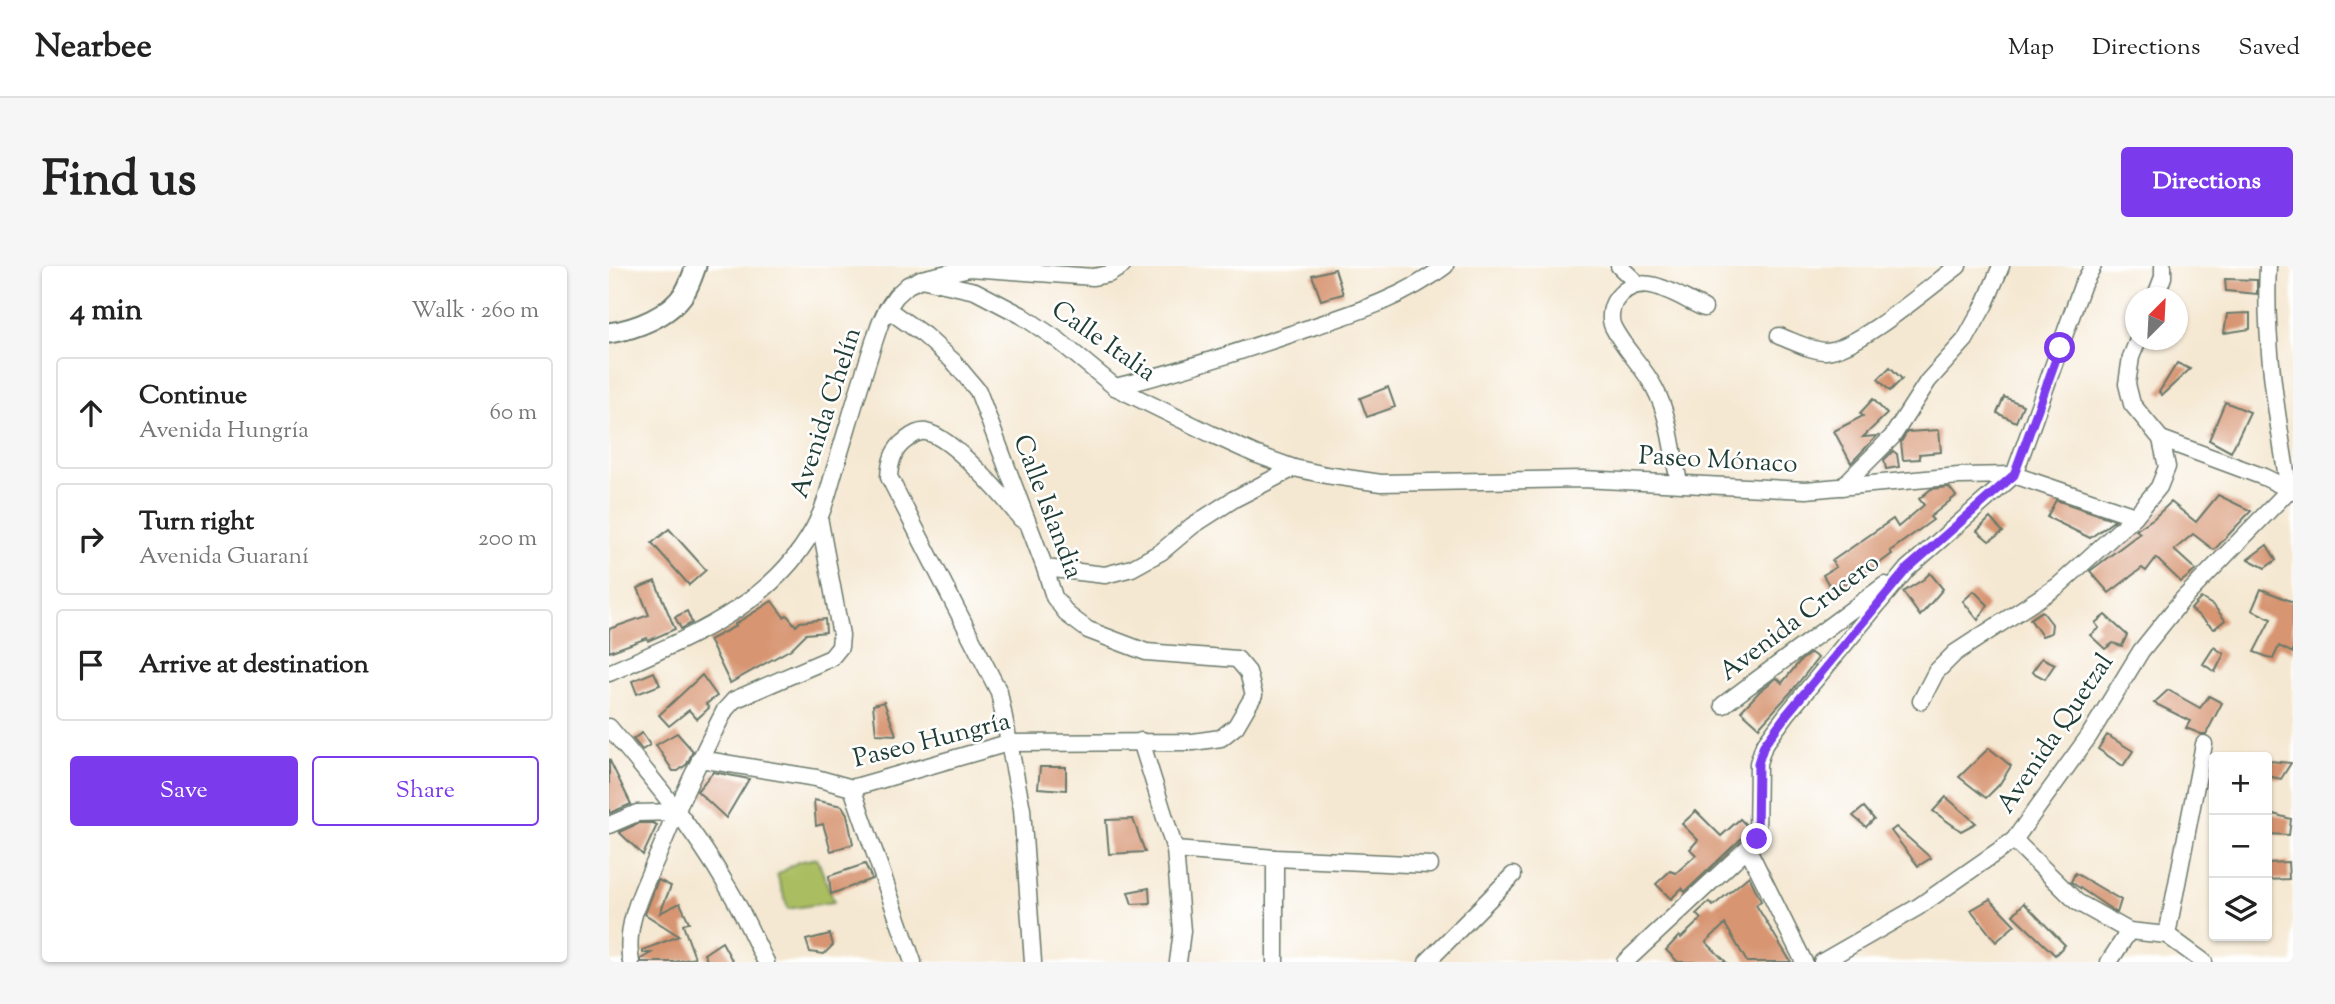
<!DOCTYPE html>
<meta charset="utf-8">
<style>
:root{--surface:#fff;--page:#f6f6f6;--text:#222;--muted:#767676;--line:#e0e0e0;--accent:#7c3aed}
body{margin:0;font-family:"Sorts Mill Goudy",serif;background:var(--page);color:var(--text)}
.controls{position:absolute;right:21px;bottom:21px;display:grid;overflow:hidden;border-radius:7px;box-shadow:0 2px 5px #0004}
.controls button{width:63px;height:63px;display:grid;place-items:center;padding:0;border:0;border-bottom:2px solid var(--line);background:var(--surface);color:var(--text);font:35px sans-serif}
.compass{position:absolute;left:1516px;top:21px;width:63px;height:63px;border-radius:50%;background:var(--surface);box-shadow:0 2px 5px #0004;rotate:24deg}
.stop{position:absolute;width:21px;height:21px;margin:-16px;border:5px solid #7c3aed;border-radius:50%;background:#fff}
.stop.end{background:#7c3aed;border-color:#fff;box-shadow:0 2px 7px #0008}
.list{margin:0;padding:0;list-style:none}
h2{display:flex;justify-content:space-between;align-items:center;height:91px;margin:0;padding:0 28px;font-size:30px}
h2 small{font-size:23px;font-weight:400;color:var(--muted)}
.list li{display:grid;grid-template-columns:46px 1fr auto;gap:21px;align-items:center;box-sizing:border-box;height:112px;margin:0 14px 14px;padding:0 14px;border:2px solid var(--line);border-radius:7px}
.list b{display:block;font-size:26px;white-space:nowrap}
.list p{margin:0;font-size:23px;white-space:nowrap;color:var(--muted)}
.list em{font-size:23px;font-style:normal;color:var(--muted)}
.actions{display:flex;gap:14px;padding:21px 28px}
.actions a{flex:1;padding:16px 0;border:2px solid var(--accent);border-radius:7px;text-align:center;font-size:24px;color:var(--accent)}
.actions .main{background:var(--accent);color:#fff}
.icon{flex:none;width:38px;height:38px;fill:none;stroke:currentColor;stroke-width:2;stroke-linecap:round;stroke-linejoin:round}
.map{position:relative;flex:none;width:1684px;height:696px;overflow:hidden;border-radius:7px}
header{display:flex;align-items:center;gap:42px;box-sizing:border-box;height:98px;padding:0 35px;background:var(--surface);border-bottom:2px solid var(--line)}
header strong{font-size:33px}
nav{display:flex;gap:38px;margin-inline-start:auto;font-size:24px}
.intro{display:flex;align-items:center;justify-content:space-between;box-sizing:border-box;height:168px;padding:0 42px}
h1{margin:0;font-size:49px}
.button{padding:18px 32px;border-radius:7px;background:var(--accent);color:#fff;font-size:24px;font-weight:700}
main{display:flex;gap:42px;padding:0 42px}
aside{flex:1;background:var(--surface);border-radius:7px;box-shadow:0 2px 5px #0004}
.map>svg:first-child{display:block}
</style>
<header>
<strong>Nearbee</strong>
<nav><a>Map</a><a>Directions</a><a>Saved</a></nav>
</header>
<div class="intro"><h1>Find us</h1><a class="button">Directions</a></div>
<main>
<aside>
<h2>4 min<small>Walk · 260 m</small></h2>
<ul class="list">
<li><svg class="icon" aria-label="ahead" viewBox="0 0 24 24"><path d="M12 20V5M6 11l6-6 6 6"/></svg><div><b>Continue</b><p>Avenida Hungría</p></div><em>60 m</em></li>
<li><svg class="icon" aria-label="right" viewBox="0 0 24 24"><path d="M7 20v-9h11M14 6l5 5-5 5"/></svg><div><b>Turn right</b><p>Avenida Guaraní</p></div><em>200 m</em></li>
<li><svg class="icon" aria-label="arrive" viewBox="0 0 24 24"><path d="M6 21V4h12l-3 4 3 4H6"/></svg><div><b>Arrive at destination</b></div></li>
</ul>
<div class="actions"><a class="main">Save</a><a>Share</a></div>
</aside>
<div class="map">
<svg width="1684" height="696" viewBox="0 0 1684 696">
<rect width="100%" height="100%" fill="#fff"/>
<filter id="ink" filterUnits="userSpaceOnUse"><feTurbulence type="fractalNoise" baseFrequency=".0143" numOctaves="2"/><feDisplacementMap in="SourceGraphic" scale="14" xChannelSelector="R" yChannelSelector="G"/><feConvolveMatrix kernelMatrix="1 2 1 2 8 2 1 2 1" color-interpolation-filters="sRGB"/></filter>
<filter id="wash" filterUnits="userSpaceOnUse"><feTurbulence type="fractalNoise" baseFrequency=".00686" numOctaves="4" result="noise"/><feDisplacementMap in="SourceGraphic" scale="28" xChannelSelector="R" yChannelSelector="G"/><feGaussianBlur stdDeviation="1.57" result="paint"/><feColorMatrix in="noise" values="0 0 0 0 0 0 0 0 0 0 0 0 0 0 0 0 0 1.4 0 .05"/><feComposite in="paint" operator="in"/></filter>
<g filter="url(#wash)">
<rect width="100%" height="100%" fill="#f5e8d2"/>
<polygon fill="#aabd61" stroke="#647d4a" stroke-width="2" points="208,592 225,636 179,643 168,609 189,596"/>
<g id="blocks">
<g fill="#d79572">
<polygon points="726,3 734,28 712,34 703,9"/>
<polygon points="1616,13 1648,14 1648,28 1617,25"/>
<polygon points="1641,47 1641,63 1615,67 1618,48"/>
<polygon points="1568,97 1581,103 1553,129 1550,126"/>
<polygon points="1281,101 1293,113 1281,125 1269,113"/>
<polygon points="779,121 786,141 758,151 751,132"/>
<polygon points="1395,131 1414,139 1407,156 1388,147"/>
<polygon points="1264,133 1278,148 1254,171 1268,170 1242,197 1225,165 1254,150 1251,147"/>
<polygon points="1616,136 1641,146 1622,186 1600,174"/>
<polygon points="1330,164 1332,186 1310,188 1311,193 1294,194 1292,176 1298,166"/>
<polygon points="1284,185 1288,188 1290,201 1277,203 1275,194"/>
<polygon points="1340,221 1347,230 1321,251 1324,254 1281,285 1283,288 1253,310 1254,312 1240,321 1236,316 1223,324 1214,309 1227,301 1223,295 1284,253 1289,261 1315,239 1310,233 1322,223"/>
<polygon points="1609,229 1642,245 1605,284 1584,268 1565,284 1587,304 1572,316 1547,292 1537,305 1533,302 1500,327 1481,305 1531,267 1527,264 1545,252 1562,236 1587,256"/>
<polygon points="1447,234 1506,254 1481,272 1438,251"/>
<polygon points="1381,252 1394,266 1380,275 1368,265"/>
<polygon points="60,263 97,304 80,319 43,277"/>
<polygon points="1658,279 1667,294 1656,302 1639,293"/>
<polygon points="1321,307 1334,323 1311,350 1294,326 1315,313"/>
<polygon points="46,315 66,363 39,375 38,372 0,386 0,363 40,349 29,322"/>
<polygon points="1652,323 1684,336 1684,387 1670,380 1664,393 1645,386 1662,353 1643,344"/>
<polygon points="1365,325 1379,339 1369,354 1354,335"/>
<polygon points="1592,332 1605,340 1616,354 1605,363 1582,343"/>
<polygon points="163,335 175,351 178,349 187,360 191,356 216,353 217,366 197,368 182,383 121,417 100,374 127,360 126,358"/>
<polygon points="78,345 83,357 72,363 66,351"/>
<polygon points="1433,345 1443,358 1442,367 1433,370 1421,353"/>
<polygon points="1496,349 1518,369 1513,380 1504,377 1496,383 1481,369 1490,362 1486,357"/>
<polygon points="1605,381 1615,388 1606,406 1594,398"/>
<polygon points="1202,387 1209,392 1182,426 1150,461 1132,445 1151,425 1168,412 1173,417 1191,395"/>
<polygon points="1433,392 1446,398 1436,413 1423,406"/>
<polygon points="45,406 51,419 28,428 23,415"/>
<polygon points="93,409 108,430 97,438 100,442 88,453 80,444 60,460 50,449"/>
<polygon points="1559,424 1591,442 1600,430 1613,437 1597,468 1592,468 1577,462 1581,455 1545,437"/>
<polygon points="275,436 287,469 267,468 264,439"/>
<polygon points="33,467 41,479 33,484 24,473"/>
<polygon points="68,467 84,485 78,498 69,505 64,505 47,479"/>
<polygon points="1498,469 1524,485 1514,500 1489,483"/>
<polygon points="1380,482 1402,500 1390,519 1377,532 1350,511"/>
<polygon points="0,493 22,538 1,547 0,546"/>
<polygon points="1661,495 1682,497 1672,513 1658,510"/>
<polygon points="431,501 457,501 457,524 429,522"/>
<polygon points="104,506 140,513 117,552 88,525"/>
<polygon points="1337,531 1367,557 1352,565 1324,545"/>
<polygon points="205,534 233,540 238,548 244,578 222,585 214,558 207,560"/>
<polygon points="1255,541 1265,553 1257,561 1244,550"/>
<polygon points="1087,545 1112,570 1131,553 1138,560 1138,567 1076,626 1073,622 1062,633 1047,618 1061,605 1067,607 1087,589 1081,583 1089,574 1073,558"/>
<polygon points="1661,547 1682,553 1680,569 1658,568"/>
<polygon points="524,553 536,586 500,588 497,554"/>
<polygon points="30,557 44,557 48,559 34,589 10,566"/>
<polygon points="1287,561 1322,592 1309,600 1282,565"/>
<polygon points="1679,596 1680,613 1658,614 1658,597"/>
<polygon points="256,598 263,613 222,628 220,610"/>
<polygon points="1466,607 1512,634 1508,647 1462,616"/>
<polygon points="1140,610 1152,635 1147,639 1182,696 1138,696 1116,658 1097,676 1117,696 1069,696 1057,684 1070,670 1072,672 1092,653 1087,648 1100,636 1104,640"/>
<polygon points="49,614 62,620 51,647 71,637 80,656 74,659 86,692 66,696 32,696 32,693 42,687 34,687 34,684 70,670 36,648"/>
<polygon points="540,622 541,637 523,638 519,626"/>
<polygon points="1381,633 1406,659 1387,676 1362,644"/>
<polygon points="1415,637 1456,679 1446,689 1404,649"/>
<polygon points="221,668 224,679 215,688 201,686 197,674"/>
<polygon points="113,676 124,696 99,696 95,688"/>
</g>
</g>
</g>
<g filter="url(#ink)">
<use href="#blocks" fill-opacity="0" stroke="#6a796b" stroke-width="2"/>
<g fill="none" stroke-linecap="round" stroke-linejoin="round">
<g stroke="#6a796b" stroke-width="19">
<g id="minor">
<polyline points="1010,0 1028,17"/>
<path d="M1659 0C1655 75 1668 150 1680 224"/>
<polyline points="312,13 366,25 412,49 449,74 506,121 602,168 646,188 685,202 717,209 772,217 973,213 1197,224 1350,210 1405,209 1526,250"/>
<polyline points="1546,32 1554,11 1554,0"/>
<path d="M1170 70C1184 75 1202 85 1217 85 1248 84 1322 20 1349 0"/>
<polyline points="1529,74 1522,91 1518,118 1523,138 1552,173 1655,211 1684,225"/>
<path d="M506 121C569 106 630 86 691 65 742 48 793 33 836 0"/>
<path d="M1070 216C1063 185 1061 151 1046 123 1035 101 1015 83 1004 61 1000 53 1002 42 1006 35 1030 0 1065 29 1095 42"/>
<polyline points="1233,221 1283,171 1319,115 1356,74 1376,38 1392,0"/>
<path d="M412 253C395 231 343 171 317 166 310 165 302 170 297 174 284 183 281 196 280 211L390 426 413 543 424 696"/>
<polyline points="436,302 496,309 523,302 552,286 583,260 625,233 685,202"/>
<path d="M0 407C79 372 171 337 210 252 218 235 222 214 228 196 242 150 255 104 271 58L278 43 287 30 299 19 312 13 361 2 484 11 500 8 513 0"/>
<polyline points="1312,435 1327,406 1346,387 1449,320 1526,250 1550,221 1558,201 1552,173"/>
<polyline points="1114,439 1276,319"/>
<path d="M0 461C42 511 85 563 118 620 133 644 144 671 157 696"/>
<polyline points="532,475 566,584 573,665 569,696"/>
<polyline points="91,493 207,512 243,522 399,477 584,476 612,472 627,460 645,429 639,406 628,393 537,386 479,364 459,349 445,331 436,302 369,125 345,96 315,69 278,43"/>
<polyline points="243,522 304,696"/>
<polyline points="0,559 28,547 66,546"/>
<polyline points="1405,574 1468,636 1520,665 1558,669 1595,696"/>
<polyline points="1139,583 1195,696"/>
<polyline points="566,584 666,592 821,599"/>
<polyline points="1558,669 1595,478"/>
<path d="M22 696C14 657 37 617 52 582 71 535 92 490 116 444L125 434 222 392 231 381 232 369 210 251"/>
<polyline points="666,696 666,592"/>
<polyline points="818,696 904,609"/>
<polyline points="1016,696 1148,573 1149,497 1155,479 1178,448 1298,303 1405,209 1473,20 1484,0"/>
<polyline points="1213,696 1309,641 1405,574 1480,470 1532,385 1573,334 1680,224"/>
<polyline points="1500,696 1520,665"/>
</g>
</g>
<g stroke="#6a796b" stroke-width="23">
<path id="tertiary" d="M0 67C27 63 61 50 76 26 81 18 84 8 87 0"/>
</g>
<use href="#minor" stroke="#fff" stroke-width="16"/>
<use href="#tertiary" stroke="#fff" stroke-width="19"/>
</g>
</g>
<g fill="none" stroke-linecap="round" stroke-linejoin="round" filter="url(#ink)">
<polyline stroke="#7c3aed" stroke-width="9" points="1148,573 1149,497 1155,479 1178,448 1298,303 1405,209 1451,82"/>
</g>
<g text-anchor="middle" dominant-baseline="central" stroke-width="5" stroke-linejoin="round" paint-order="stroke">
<g font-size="26" fill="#1f3d34" stroke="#fff">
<text transform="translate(494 76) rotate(35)">Calle Italia</text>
<text transform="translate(218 147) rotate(-72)">Avenida Chelín</text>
<text transform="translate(1109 195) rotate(3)">Paseo Mónaco</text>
<text transform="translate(438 241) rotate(69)">Calle Islandia</text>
<text transform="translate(1191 352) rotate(-37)">Avenida Crucero</text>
<text transform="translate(1447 468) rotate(-56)">Avenida Quetzal</text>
<text transform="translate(323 475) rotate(-14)">Paseo Hungría</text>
</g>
</g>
</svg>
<div class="controls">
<button>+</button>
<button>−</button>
<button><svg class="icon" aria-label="layers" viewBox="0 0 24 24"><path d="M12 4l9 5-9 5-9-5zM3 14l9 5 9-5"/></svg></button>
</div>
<svg class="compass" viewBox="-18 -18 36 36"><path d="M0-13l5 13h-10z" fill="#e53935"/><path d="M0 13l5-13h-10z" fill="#767676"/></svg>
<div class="stop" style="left:1451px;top:82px"></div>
<div class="stop end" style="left:1148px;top:573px"></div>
</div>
</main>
